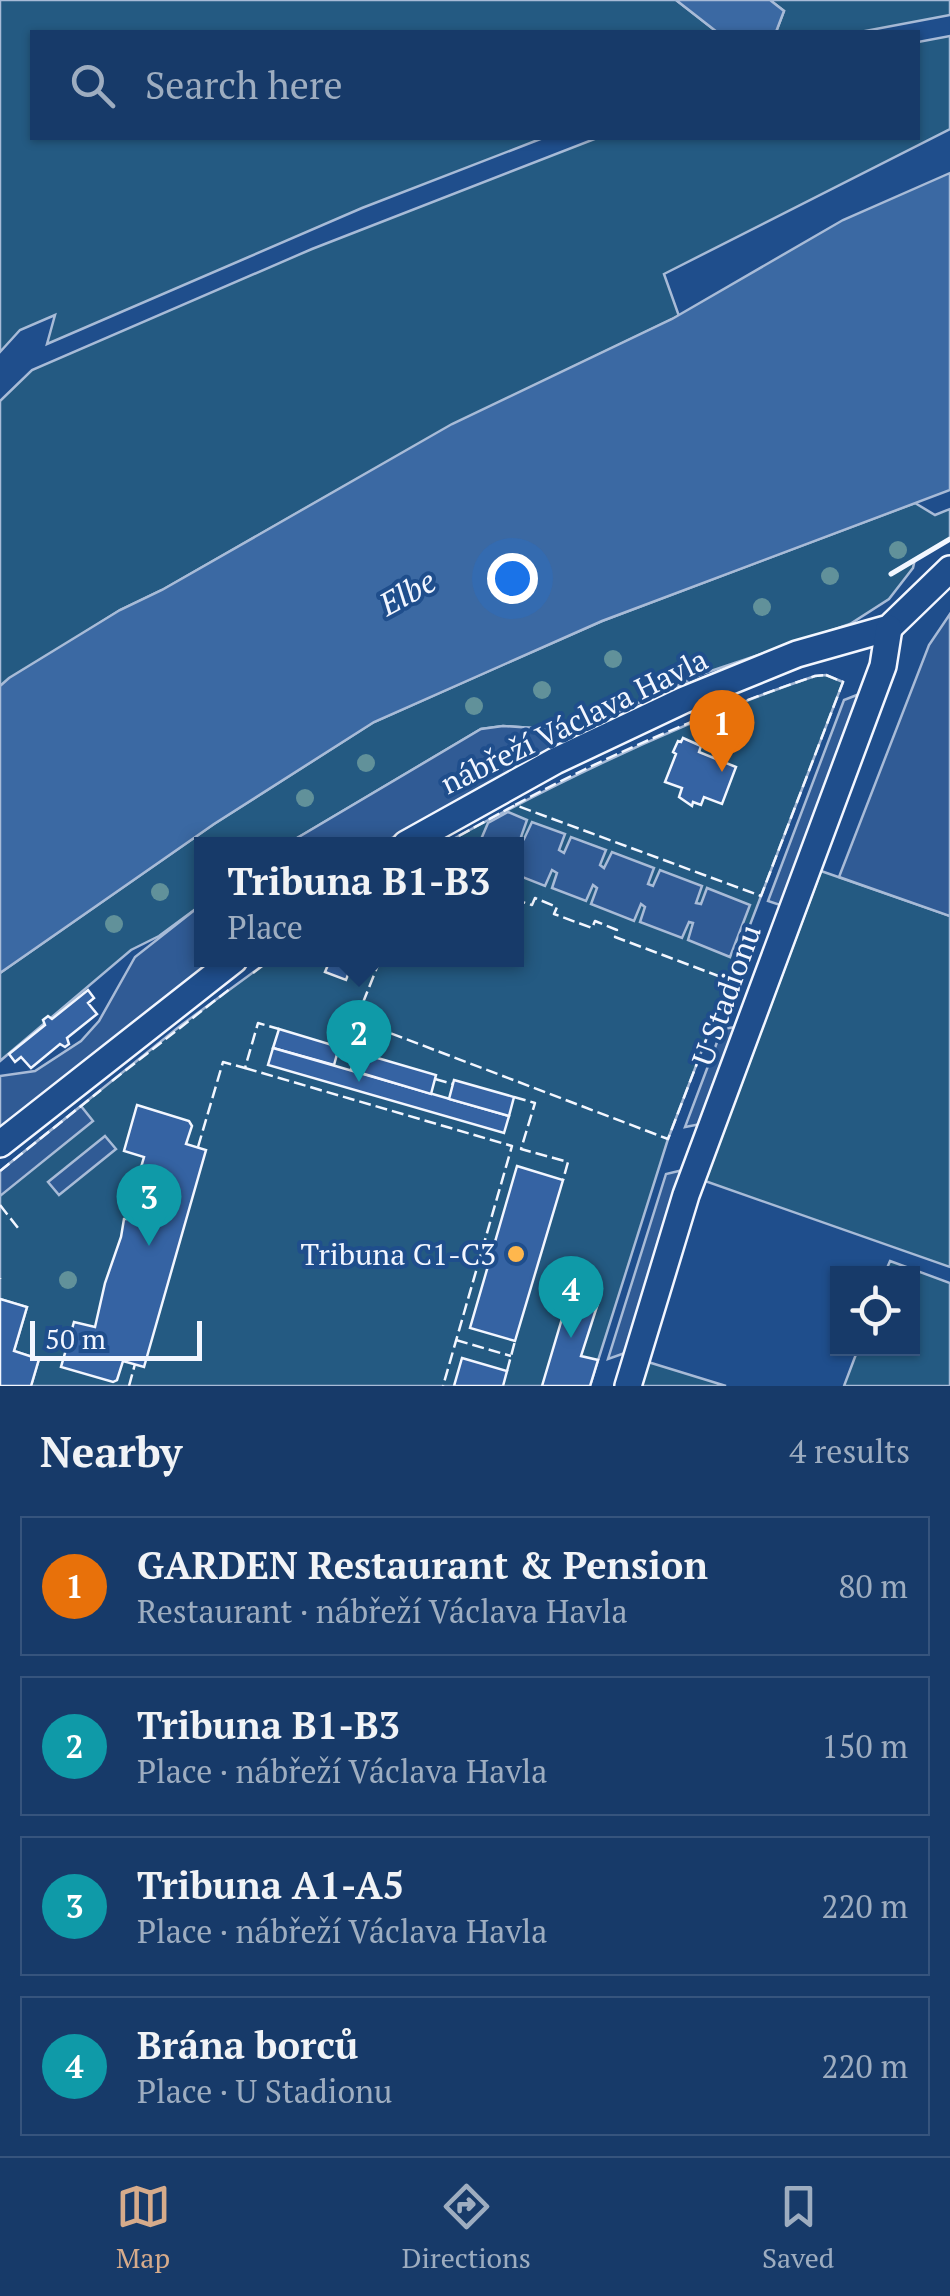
<!DOCTYPE html>
<meta charset="utf-8">
<style>
:root{--surface:#173a69;--page:#244571;--text:#f1f3f6;--muted:#9eadc0;--line:#36547d;--accent:#d6ab8b}
body{margin:0;font-family:"PT Serif",serif;background:var(--page);color:var(--text)}
.controls{position:absolute;right:30px;bottom:30px;display:grid;overflow:hidden;border-radius:0px;box-shadow:0 2px 8px #0004}
.controls button{width:90px;height:90px;display:grid;place-items:center;padding:0;border:0;border-bottom:2px solid var(--line);background:var(--surface);color:var(--text);font:50px sans-serif}
.scale{position:absolute;left:30px;bottom:25px;width:172px;box-sizing:border-box;padding-left:10px;border:5px solid #f2f6ff;border-top:0;font-size:28px;line-height:35px;white-space:nowrap;color:#f2f6ff;-webkit-text-stroke:8px #1f4e8c;paint-order:stroke}
.you{position:absolute;left:512px;top:578px;width:35px;height:35px;margin:-25px;border:8px solid #fff;border-radius:50%;background:#1a73e8;box-shadow:0 0 0 15px #1a73e833}
.badge{display:grid;place-items:center;width:65px;height:65px;border-radius:50%;background:var(--accent);color:#fff;font-size:32px;font-weight:700}
.pin{position:absolute;translate:-50% -82px;filter:drop-shadow(0 2px 5px #0008)}
.pin::after{content:'';position:absolute;top:52px;width:35px;height:30px;background:inherit;clip-path:polygon(0 0,100% 0,50% 100%)}
.popup{position:absolute;left:194px;top:837px;width:330px;height:130px;box-sizing:border-box;display:grid;place-content:center;border-radius:0px;background:var(--surface);filter:drop-shadow(0 2px 8px #0005);font-size:32px;white-space:nowrap;color:var(--muted)}
.popup b{font-size:38px;color:var(--text)}
.popup::after{content:'';position:absolute;left:50%;top:100%;margin-left:-20px;border:20px solid transparent;border-top-color:var(--surface)}
.list{margin:0;padding:0;list-style:none}
h2{display:flex;justify-content:space-between;align-items:center;height:130px;margin:0;padding:0 40px;font-size:42px}
h2 small{font-size:32px;font-weight:400;color:var(--muted)}
.list li{display:grid;grid-template-columns:65px 1fr auto;gap:30px;align-items:center;box-sizing:border-box;height:140px;margin:0 20px 20px;padding:0 20px;border:2px solid var(--line);border-radius:0px}
.list b{display:block;font-size:38px;white-space:nowrap}
.list p{margin:0;font-size:32px;white-space:nowrap;color:var(--muted)}
.list em{font-size:32px;font-style:normal;color:var(--muted)}
.icon{flex:none;width:55px;height:55px;fill:none;stroke:currentColor;stroke-width:2;stroke-linecap:round;stroke-linejoin:round}
.map{position:relative;flex:none;width:950px;height:1386px;overflow:hidden}
.search{position:absolute;background:var(--surface);box-shadow:0 2px 8px #0004;left:30px;right:30px;top:30px;height:110px;display:flex;align-items:center;gap:25px;box-sizing:border-box;padding:0 35px;border-radius:0px;color:var(--muted);font-size:38px}
.sheet{height:770px;background:var(--surface)}
nav{display:flex;justify-content:space-around;align-items:center;box-sizing:border-box;height:140px;border-top:2px solid var(--line);background:var(--surface);font-size:28px;color:var(--muted)}
nav a{display:grid;justify-items:center;gap:5px}
nav .on{color:var(--accent)}
.map>svg:first-child{display:block}
</style>
<div class="map">
<svg width="950" height="1386" viewBox="0 0 950 1386">
<rect width="100%" height="100%" fill="#1f4e8c"/>
<g fill="#245a82" stroke="#a8bbd7" stroke-width="2.5">
<polygon points="0,0 676,0 717,32 32,32 32,138 543,138 362,208 47,344 55,315 20,330 0,352"/>
<polygon points="770,0 950,0 950,15 860,32 776,32 784,11"/>
<polygon points="950,36 950,129 664,274 679,316 452,425 162,590 120,610 0,686 0,401 32,370 312,249 597,138 918,138 918,42"/>
<polygon points="915,503 935,515 950,509 950,539 915,559 913,568 889,599 850,624 702,674 576,731 503,726 481,729 287,844 202,844 201,905 159,936 131,950 0,1061 0,973 214,824 374,722 602,621"/>
<path d="M826 675 843 682 668 1139 590 1386H31L39 1359 14 1351 27 1307 0 1299V1171L180 1026 270 960H516V844H444C564 778 685 720 815 676Z"/>
<polygon points="821,871 950,916 950,1267 705,1181"/>
<polygon points="890,1261 950,1283 950,1386 844,1386 858,1349 912,1348 912,1274 885,1273"/>
<polygon points="648,1362 726,1386 641,1386"/>
</g>
<g fill="#305b95" stroke="#a8bbd7" stroke-width="2.5">
<polygon points="950,614 950,916 839,877 929,645"/>
<polygon points="862,693 783,906 768,901 844,700"/>
<polygon points="503,726 576,731 578,734 381,844 287,844 481,729"/>
<polygon points="508,812 527,820 521,837 524,839 532,822 565,834 559,850 564,853 571,837 606,850 600,865 604,868 612,852 654,868 648,884 653,886 660,870 702,886 696,903 701,904 707,888 750,905 730,957 688,940 693,923 689,922 682,938 640,922 645,907 641,904 634,921 591,904 597,888 593,885 586,901 552,888 557,873 552,870 545,886 517,875 516,844 479,844 488,823"/>
<polygon points="201,905 202,960 216,960 0,1129 0,1076 35,1071 81,1041 99,1021 135,957"/>
<polygon points="736,1027 701,1124 685,1127 722,1029"/>
<polygon points="81,1106 93,1121 0,1196 0,1171"/>
<polygon points="105,1136 116,1149 59,1195 48,1182"/>
<polygon points="683,1170 625,1353 608,1359 666,1174"/>
</g>
<g fill="#3b69a3" stroke="#a8bbd7" stroke-width="2.5">
<polygon points="676,0 770,0 784,11 776,32 717,32"/>
<polygon points="950,173 950,490 602,621 374,722 214,824 0,973 0,686 9,678 120,610 162,590 452,424 672,319 843,220"/>
</g>
<g fill="#3563a3" stroke="#f2f6ff" stroke-width="2.5">
<polygon points="683,738 701,746 699,752 736,767 722,804 704,797 701,805 693,802 692,806 679,797 682,788 665,782 676,754 673,752 678,741 681,742"/>
<polygon points="330,960 375,960 371,971 352,964 346,980 325,972"/>
<polygon points="88,990 94,998 88,1003 97,1014 67,1038 69,1044 65,1047 60,1044 31,1068 21,1057 15,1062 9,1054 45,1025 43,1020 48,1016 52,1019"/>
<polygon points="279,1029 339,1047 334,1065 273,1048"/>
<polygon points="273,1048 509,1116 504,1133 268,1065"/>
<polygon points="357,1052 436,1075 431,1094 351,1070"/>
<polygon points="454,1080 514,1097 509,1116 449,1099"/>
<polygon points="137,1105 189,1121 192,1126 186,1144 206,1150 144,1367 123,1361 117,1380 113,1382 61,1367 74,1322 95,1327 105,1283 121,1237 124,1219 126,1219 144,1157 124,1151"/>
<polygon points="517,1166 563,1180 515,1341 470,1328"/>
<polygon points="572,1285 601,1294 581,1356 598,1360 590,1386 542,1386"/>
<polygon points="0,1299 27,1307 14,1351 39,1359 31,1386 0,1386"/>
<polygon points="462,1358 507,1371 503,1386 454,1386"/>
</g>
<g fill="none" stroke-linecap="round" stroke-linejoin="round">
<g stroke="#f2f6ff" stroke-width="30">
<g id="minor">
<polyline points="406,844 555,761 684,700 797,654 889,628 950,569"/>
<polyline points="0,1144 234,960"/>
<polyline points="628,1386 686,1195 883,666 889,628"/>
</g>
</g>
<use href="#minor" stroke="#1f4e8c" stroke-width="25"/>
<g stroke="#f2f6ff" stroke-width="2.5" stroke-dasharray="12 5" stroke-linecap="butt">
<path d="M826 675 843 682 761 896 515 805C611 753 712 711 815 676Z"/>
<polyline points="444,844 515,805"/>
<polyline points="380,960 356,1020 668,1139 729,980 615,937 617,930 595,921 592,928 554,914 557,907 535,898 532,905 516,900"/>
<polyline points="253,973 270,960"/>
<polyline points="338,1051 356,1056"/>
<polyline points="245,1068 512,1146 443,1386"/>
<polyline points="435,1079 453,1084"/>
<polyline points="112,1081 231,988"/>
<polyline points="514,1097 535,1103 521,1149 568,1162 563,1180"/>
<polyline points="198,1147 223,1062 245,1068 258,1023 279,1029"/>
<polyline points="0,1171 101,1090"/>
<polyline points="0,1205 18,1228"/>
<polyline points="0,1278 0,1279"/>
<polyline points="456,1340 511,1356"/>
<polyline points="507,1371 515,1341"/>
<polyline points="129,1386 135,1364"/>
</g>
<polyline stroke="#f2f6ff" stroke-width="5" points="891,574 950,539"/>
</g>
<g fill="#61919a">
<circle cx="898" cy="550" r="9"/>
<circle cx="830" cy="576" r="9"/>
<circle cx="762" cy="607" r="9"/>
<circle cx="613" cy="659" r="9"/>
<circle cx="542" cy="690" r="9"/>
<circle cx="474" cy="706" r="9"/>
<circle cx="366" cy="763" r="9"/>
<circle cx="305" cy="798" r="9"/>
<circle cx="160" cy="892" r="9"/>
<circle cx="114" cy="924" r="9"/>
<circle cx="68" cy="1280" r="9"/>
</g>
<circle fill="#ffb74d" stroke="#1f4e8c" stroke-width="4" cx="516" cy="1254" r="10"/>
<g text-anchor="middle" dominant-baseline="central" stroke-width="8" stroke-linejoin="round" paint-order="stroke">
<g font-size="30" fill="#f2f6ff" stroke="#1f4e8c">
<text transform="translate(574 721) rotate(-26)">nábřeží Václava Havla</text>
<text transform="translate(726 995) rotate(-70)">U Stadionu</text>
</g>
<g font-size="30" fill="#f2f6ff" stroke="#1f4e8c" text-anchor="end">
<text x="496" y="1254">Tribuna C1-C3</text>
</g>
<g font-size="32" font-style="italic" fill="#f2f6ff" stroke="#1f4e8c">
<text transform="translate(407 592) rotate(-29)">Elbe</text>
</g>
</g>
</svg>
<div class="controls">
<button><svg class="icon" aria-label="locate" viewBox="0 0 24 24"><circle cx="12" cy="12" r="6"/><path d="M12 2v4M12 18v4M2 12h4M18 12h4"/></svg></button>
</div>
<div class="scale">50 m</div>
<div class="you"></div>
<div class="pin badge" style="left:722px;top:772px;background:#e8710a">1</div>
<div class="pin badge" style="left:359px;top:1082px;background:#0f9aa8">2</div>
<div class="popup"><b>Tribuna B1-B3</b>Place</div>
<div class="pin badge" style="left:149px;top:1246px;background:#0f9aa8">3</div>
<div class="pin badge" style="left:571px;top:1338px;background:#0f9aa8">4</div>
<div class="search"><svg class="icon" aria-label="search" viewBox="0 0 24 24"><circle cx="10" cy="10" r="6"/><path d="M15 15l6 6"/></svg>Search here</div>
</div>
<section class="sheet">
<h2>Nearby<small>4 results</small></h2>
<ul class="list">
<li><span class="badge" style="background:#e8710a">1</span><div><b>GARDEN Restaurant &amp; Pension</b><p>Restaurant · nábřeží Václava Havla</p></div><em>80 m</em></li>
<li><span class="badge" style="background:#0f9aa8">2</span><div><b>Tribuna B1-B3</b><p>Place · nábřeží Václava Havla</p></div><em>150 m</em></li>
<li><span class="badge" style="background:#0f9aa8">3</span><div><b>Tribuna A1-A5</b><p>Place · nábřeží Václava Havla</p></div><em>220 m</em></li>
<li><span class="badge" style="background:#0f9aa8">4</span><div><b>Brána borců</b><p>Place · U Stadionu</p></div><em>220 m</em></li>
</ul>
</section>
<nav>
<a class="on"><svg class="icon" aria-label="map" viewBox="0 0 24 24"><path d="M3 6l6-2 6 2 6-2v14l-6 2-6-2-6 2zM9 4v14M15 6v14"/></svg>Map</a>
<a><svg class="icon" aria-label="directions" viewBox="0 0 24 24"><path d="M12 3l9 9-9 9-9-9zM9 14v-3h6M13 9l2 2-2 2"/></svg>Directions</a>
<a><svg class="icon" aria-label="saved" viewBox="0 0 24 24"><path d="M7 4h10v16l-5-4-5 4z"/></svg>Saved</a>
</nav>
